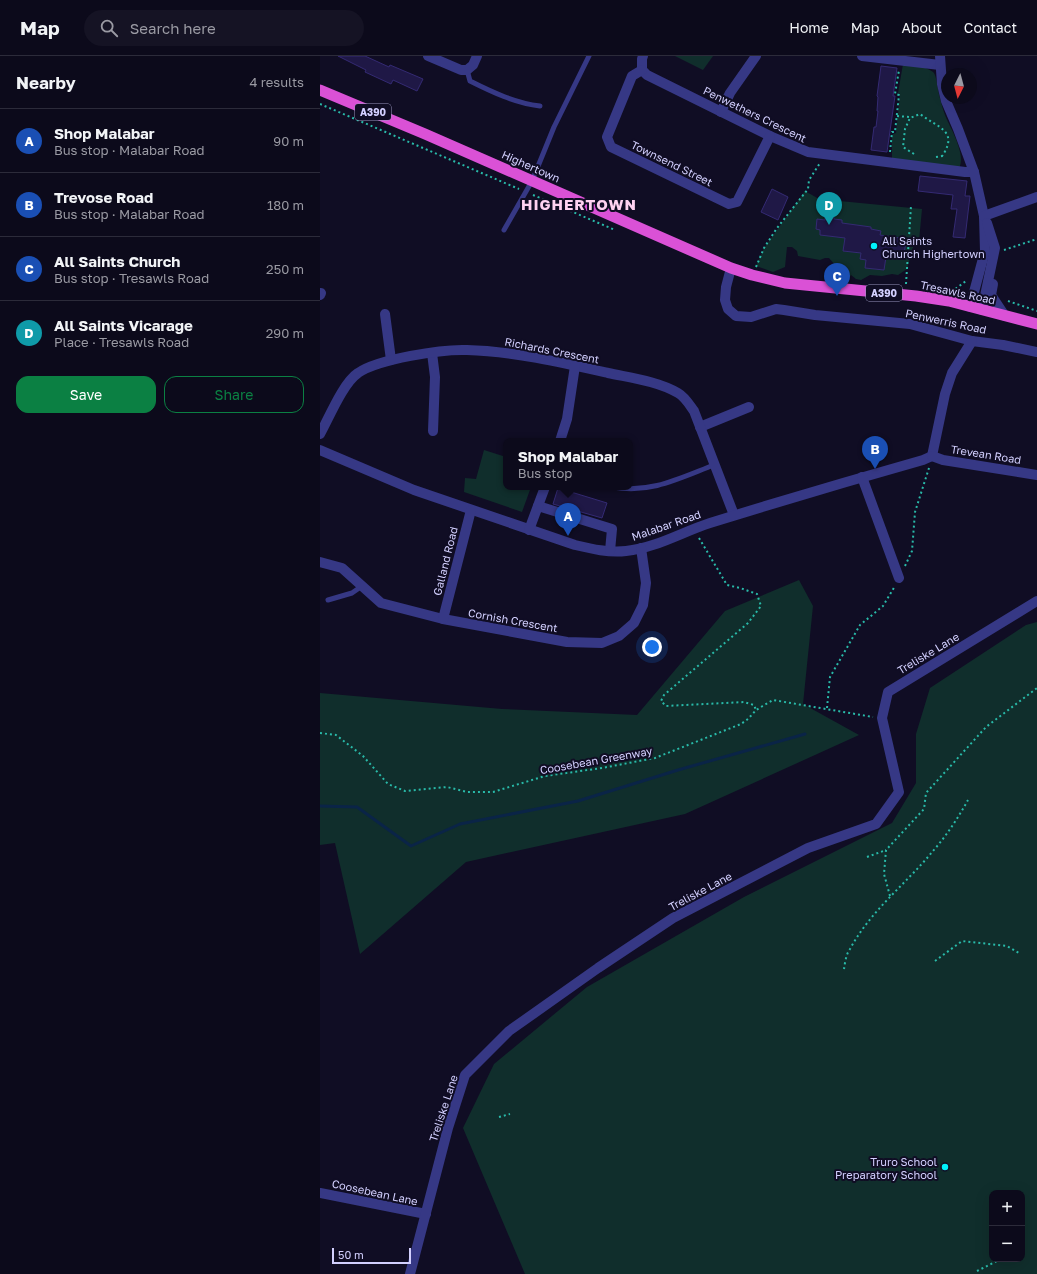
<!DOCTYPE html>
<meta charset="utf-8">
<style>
:root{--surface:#0c0a1b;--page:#151324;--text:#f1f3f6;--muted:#9a9aa3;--line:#2c2b3a;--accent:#0b8043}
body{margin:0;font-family:"Golos Text",sans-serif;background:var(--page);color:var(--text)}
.controls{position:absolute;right:12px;bottom:12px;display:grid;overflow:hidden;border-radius:8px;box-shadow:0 4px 16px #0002}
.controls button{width:36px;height:36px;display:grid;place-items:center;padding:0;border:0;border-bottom:1px solid var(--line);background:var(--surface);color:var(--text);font:20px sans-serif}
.compass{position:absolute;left:621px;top:12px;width:36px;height:36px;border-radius:50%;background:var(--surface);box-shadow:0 4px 16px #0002;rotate:186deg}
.scale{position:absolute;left:12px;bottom:10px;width:79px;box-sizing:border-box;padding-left:4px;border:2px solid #d3d0ff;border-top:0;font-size:11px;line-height:14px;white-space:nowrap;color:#d3d0ff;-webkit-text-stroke:3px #100d24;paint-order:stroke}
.you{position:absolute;left:332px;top:591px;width:14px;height:14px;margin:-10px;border:3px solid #fff;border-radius:50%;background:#1a73e8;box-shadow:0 0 0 6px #1a73e833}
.badge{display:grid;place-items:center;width:26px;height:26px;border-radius:50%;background:var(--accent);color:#fff;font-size:13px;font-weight:700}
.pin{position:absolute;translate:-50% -33px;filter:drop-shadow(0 1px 2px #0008)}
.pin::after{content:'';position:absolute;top:21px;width:14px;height:12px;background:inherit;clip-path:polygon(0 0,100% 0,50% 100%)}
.popup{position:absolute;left:183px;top:382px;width:130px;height:52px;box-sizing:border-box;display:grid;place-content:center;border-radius:8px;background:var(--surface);filter:drop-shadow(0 1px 3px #0005);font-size:13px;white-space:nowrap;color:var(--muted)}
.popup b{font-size:15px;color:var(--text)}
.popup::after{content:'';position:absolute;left:50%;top:100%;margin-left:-8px;border:8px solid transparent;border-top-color:var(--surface)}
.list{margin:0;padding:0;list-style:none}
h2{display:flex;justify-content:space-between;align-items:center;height:52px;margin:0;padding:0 16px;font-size:17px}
h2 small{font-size:13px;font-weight:400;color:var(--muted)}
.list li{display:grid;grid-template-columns:26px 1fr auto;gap:12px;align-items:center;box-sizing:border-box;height:64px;padding:0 16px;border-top:1px solid var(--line)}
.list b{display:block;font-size:15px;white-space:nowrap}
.list p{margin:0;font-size:13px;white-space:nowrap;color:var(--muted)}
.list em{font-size:13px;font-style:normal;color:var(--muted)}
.actions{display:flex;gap:8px;padding:12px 16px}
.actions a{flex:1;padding:9px 0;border:1px solid var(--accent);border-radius:12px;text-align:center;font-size:14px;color:var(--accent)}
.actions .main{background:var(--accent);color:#fff}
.icon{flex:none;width:22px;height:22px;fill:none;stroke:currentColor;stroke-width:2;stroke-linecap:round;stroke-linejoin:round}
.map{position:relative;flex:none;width:717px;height:1218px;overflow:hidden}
header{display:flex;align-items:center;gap:24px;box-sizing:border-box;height:56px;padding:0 20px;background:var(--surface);border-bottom:1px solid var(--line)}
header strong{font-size:19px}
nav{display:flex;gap:22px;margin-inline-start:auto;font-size:14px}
.search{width:280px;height:36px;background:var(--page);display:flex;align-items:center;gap:10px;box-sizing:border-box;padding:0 14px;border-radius:22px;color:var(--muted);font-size:15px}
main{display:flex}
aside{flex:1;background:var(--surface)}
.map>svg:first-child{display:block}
</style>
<header>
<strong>Map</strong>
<div class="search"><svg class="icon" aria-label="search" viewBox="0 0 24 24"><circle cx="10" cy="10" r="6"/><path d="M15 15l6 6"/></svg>Search here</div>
<nav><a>Home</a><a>Map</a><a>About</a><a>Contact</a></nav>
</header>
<main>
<aside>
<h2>Nearby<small>4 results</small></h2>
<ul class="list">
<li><span class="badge" style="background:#1a4fb4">A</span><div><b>Shop Malabar</b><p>Bus stop · Malabar Road</p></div><em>90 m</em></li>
<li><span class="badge" style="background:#1a4fb4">B</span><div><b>Trevose Road</b><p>Bus stop · Malabar Road</p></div><em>180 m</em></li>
<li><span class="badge" style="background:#1a4fb4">C</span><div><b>All Saints Church</b><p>Bus stop · Tresawls Road</p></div><em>250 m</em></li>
<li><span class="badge" style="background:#0f9aa8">D</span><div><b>All Saints Vicarage</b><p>Place · Tresawls Road</p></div><em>290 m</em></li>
</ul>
<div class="actions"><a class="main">Save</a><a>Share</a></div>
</aside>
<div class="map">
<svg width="717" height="1218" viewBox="0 0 717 1218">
<rect width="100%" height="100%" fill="#100d24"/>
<g fill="#102e2c" fill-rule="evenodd">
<polygon points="355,0 393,0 383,14"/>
<path d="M583 8C592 9 605 10 613 16 617 19 618 36 620 42 622 50 624 58 628 66 633 76 646 101 639 112L572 105V81L573 78 576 77 580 38 578 37Z"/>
<polygon points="485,135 499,143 602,153 599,185 595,185 587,213 578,219 572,218 562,220 550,219 541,224 536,223 531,219 527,225 514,222 515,209 509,202 505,202 500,204 478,200 477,195 472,191 467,191 465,211 453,216 436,210 444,192"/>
<polygon points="164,394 186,401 186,431 211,431 202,456 144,436 145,422 156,423"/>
<polygon points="479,524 493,550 483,648 539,679 365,758 146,806 40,898 15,787 0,789 0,637 182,653 317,659 405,555"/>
<path d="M717 566V1218H205L143 1072 174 1008 267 931 424 841 572 767 596 727V678L610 632 706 569ZM672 1137H702V1203H672Z"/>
</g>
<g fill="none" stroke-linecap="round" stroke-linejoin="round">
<polyline stroke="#0a2447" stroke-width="3" points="0,750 37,751 91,790 140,768 258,745 358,714 485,678"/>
</g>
<g fill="#1f1846" stroke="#342a73">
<polygon points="18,0 45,0 69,11 70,9 103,23 97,35 73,24 71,28 45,16 46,14"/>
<polygon points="561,10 577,12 573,40 575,40 567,96 551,94 554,71 556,71 558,55 557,55 558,41 557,40"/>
<polygon points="600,120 647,125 645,140 650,140 645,182 633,181 637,153 631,153 633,139 598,135"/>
<polygon points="452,133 468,141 458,164 441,156"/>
<polygon points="505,160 514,161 514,163 522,164 522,167 551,171 551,173 561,175 560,179 580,182 579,185 586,186 583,203 566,201 564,214 545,212 546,204 540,203 541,197 523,195 525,182 500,179 500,174 496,173 497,163 505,164"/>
<polygon points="238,432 287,447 282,462 233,448"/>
</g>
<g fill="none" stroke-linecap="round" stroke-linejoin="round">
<g stroke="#29baa9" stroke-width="2" stroke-dasharray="2 3" stroke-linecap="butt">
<polyline points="0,48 199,133"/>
<polyline points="577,60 590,61"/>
<polyline points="570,96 572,76 575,76 579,39 575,38 579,14"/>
<path d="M594 98 583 91 585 73 590 62 600 58C618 72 641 75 620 103"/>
<polyline points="616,101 622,100"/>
<polyline points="213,139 295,174"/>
<polyline points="684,194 717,183"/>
<polyline points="436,211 444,192 457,172 488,133 489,124 500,107"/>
<polyline points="586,228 591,150"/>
<polyline points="631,234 634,234 646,225"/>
<polyline points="688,245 717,255"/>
<polyline points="379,482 407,529 420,532 437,538 441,550 428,567 344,639 341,645 346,650 424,646 434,649 436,654"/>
<polyline points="585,510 592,495 595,456 609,412"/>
<polyline points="507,652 510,621 540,569 563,550 575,530"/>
<polyline points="0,677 16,679 43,700 68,728 85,735 127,731 147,736 173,736 225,720 282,712 335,702 421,668 428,663 436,654 453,644 553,661"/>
<polyline points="547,801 566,794"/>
<polyline points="570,840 564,818 566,794 604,753 606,737 666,671 717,632"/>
<polyline points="615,905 642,885 687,890 699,897"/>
<path d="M524 913C525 907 526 898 530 893 551 854 586 828 613 795 627 779 638 762 648 744"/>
<polyline points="179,1061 190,1058"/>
<polyline points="657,1215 681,1203"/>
</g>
<g stroke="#363885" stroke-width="5">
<path d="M147 14 150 25C172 36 195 47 220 50"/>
<polyline points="184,174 212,125 234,71 269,0"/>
<path d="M293 431C330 438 360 422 394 409"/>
<polyline points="8,544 32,537 42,530"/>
</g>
<g stroke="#363885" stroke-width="10">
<polyline points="108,0 141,14 147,14 153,9 157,0"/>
<polyline points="323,0 322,3 322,14 327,19 450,80 488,96 645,116 654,116"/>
<polyline points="542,0 620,9"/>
<polyline points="620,0 622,28 626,45 638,73 654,116 664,160 665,195 650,251"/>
<polyline points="322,14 312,20 287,81 291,91 409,148 417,146 450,80"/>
<polyline points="401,56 410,37 436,0"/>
<polyline points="664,160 717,141"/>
<polyline points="411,212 406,231 405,244 408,253 416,260 431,261 456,253 464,254 495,259 590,268 652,285 683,289 717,296"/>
<polyline points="673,228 671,239 685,260"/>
<polyline points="0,239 1,237"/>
<polyline points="662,254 675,192 667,167"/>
<polyline points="65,258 71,304"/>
<polyline points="112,297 115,321 113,375"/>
<polyline points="380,371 429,351"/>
<path d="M0 378C9 362 23 327 38 317 58 303 122 293 147 294 192 295 244 307 288 317 311 322 337 325 358 337 365 341 369 348 374 355L414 459"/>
<polyline points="240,385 247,363 255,310"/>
<path d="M0 394 94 434 255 489C272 493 289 497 306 495 336 492 362 476 390 467 461 445 532 424 603 404L612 400"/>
<polyline points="612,400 625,338 632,317 652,285"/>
<polyline points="612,400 623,404 717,419"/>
<polyline points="542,421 579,522"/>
<polyline points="218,450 292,473 290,495"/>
<polyline points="209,474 225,431"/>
<polyline points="0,506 22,512 61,547 123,563 247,586 282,587 299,580 314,567 323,549 326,527 321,492"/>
<polyline points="123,563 151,454"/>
<polyline points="0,1137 106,1158"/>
<polyline points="90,1218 128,1072 145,1019 189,975 278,912 353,862 488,792 556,768 579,736 562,662 568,636 717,545"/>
</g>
<polyline stroke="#da51d6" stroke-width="11" points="0,34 105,78 411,212 432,219 465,227 596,240 629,245 717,268"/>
</g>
<g fill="#00f1fb" stroke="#100d24" stroke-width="1.5">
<circle cx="554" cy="190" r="4"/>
<circle cx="625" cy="1111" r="4"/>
</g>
<g text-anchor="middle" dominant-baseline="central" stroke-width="4" stroke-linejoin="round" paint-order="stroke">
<g fill="#100d24" stroke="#9896bd" stroke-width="1">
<rect x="35" y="48" width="36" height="16" rx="3"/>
<rect x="546" y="229" width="36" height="16" rx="3"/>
</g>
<g font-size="10" font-weight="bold" fill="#d3d0ff">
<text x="53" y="56">A390</text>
<text x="564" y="237">A390</text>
</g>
<g font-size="11" fill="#d3d0ff" stroke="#100d24">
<text transform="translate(435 58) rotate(26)">Penwethers Crescent</text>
<text transform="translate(352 107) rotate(26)">Townsend Street</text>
<text transform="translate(211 110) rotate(24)">Highertown</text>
<text transform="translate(638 236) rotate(12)">Tresawls Road</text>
<text transform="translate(626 265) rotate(12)">Penwerris Road</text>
<text transform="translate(232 294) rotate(11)">Richards Crescent</text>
<text transform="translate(666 398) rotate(9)">Trevean Road</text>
<text transform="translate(346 469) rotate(-19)">Malabar Road</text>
<text transform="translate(125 505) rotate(-76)">Galland Road</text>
<text transform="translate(193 564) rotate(10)">Cornish Crescent</text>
<text transform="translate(608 597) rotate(-31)">Treliske Lane</text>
<text transform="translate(276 704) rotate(-10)">Coosebean Greenway</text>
<text transform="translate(380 835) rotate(-28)">Treliske Lane</text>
<text transform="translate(123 1052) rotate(-72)">Treliske Lane</text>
<text transform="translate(55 1136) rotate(12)">Coosebean Lane</text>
</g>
<g font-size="11" fill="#d3d0ff" stroke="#100d24" text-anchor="start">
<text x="562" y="184">All Saints<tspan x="562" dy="13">Church Highertown</tspan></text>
<text x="617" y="1105" text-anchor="end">Truro School<tspan x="617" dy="13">Preparatory School</tspan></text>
</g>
<g font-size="15" font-weight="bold" letter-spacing="1" fill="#ffd2f1" stroke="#100d24">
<text x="259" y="148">HIGHERTOWN</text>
</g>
</g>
</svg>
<div class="controls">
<button>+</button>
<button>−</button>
</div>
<svg class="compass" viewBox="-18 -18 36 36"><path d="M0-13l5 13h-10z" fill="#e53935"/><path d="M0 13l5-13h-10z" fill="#9a9aa3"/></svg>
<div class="scale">50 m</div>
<div class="you"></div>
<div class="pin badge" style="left:248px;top:480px;background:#1a4fb4">A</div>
<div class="popup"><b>Shop Malabar</b>Bus stop</div>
<div class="pin badge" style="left:555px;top:413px;background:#1a4fb4">B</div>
<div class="pin badge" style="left:517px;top:240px;background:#1a4fb4">C</div>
<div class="pin badge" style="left:509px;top:169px;background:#0f9aa8">D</div>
</div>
</main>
